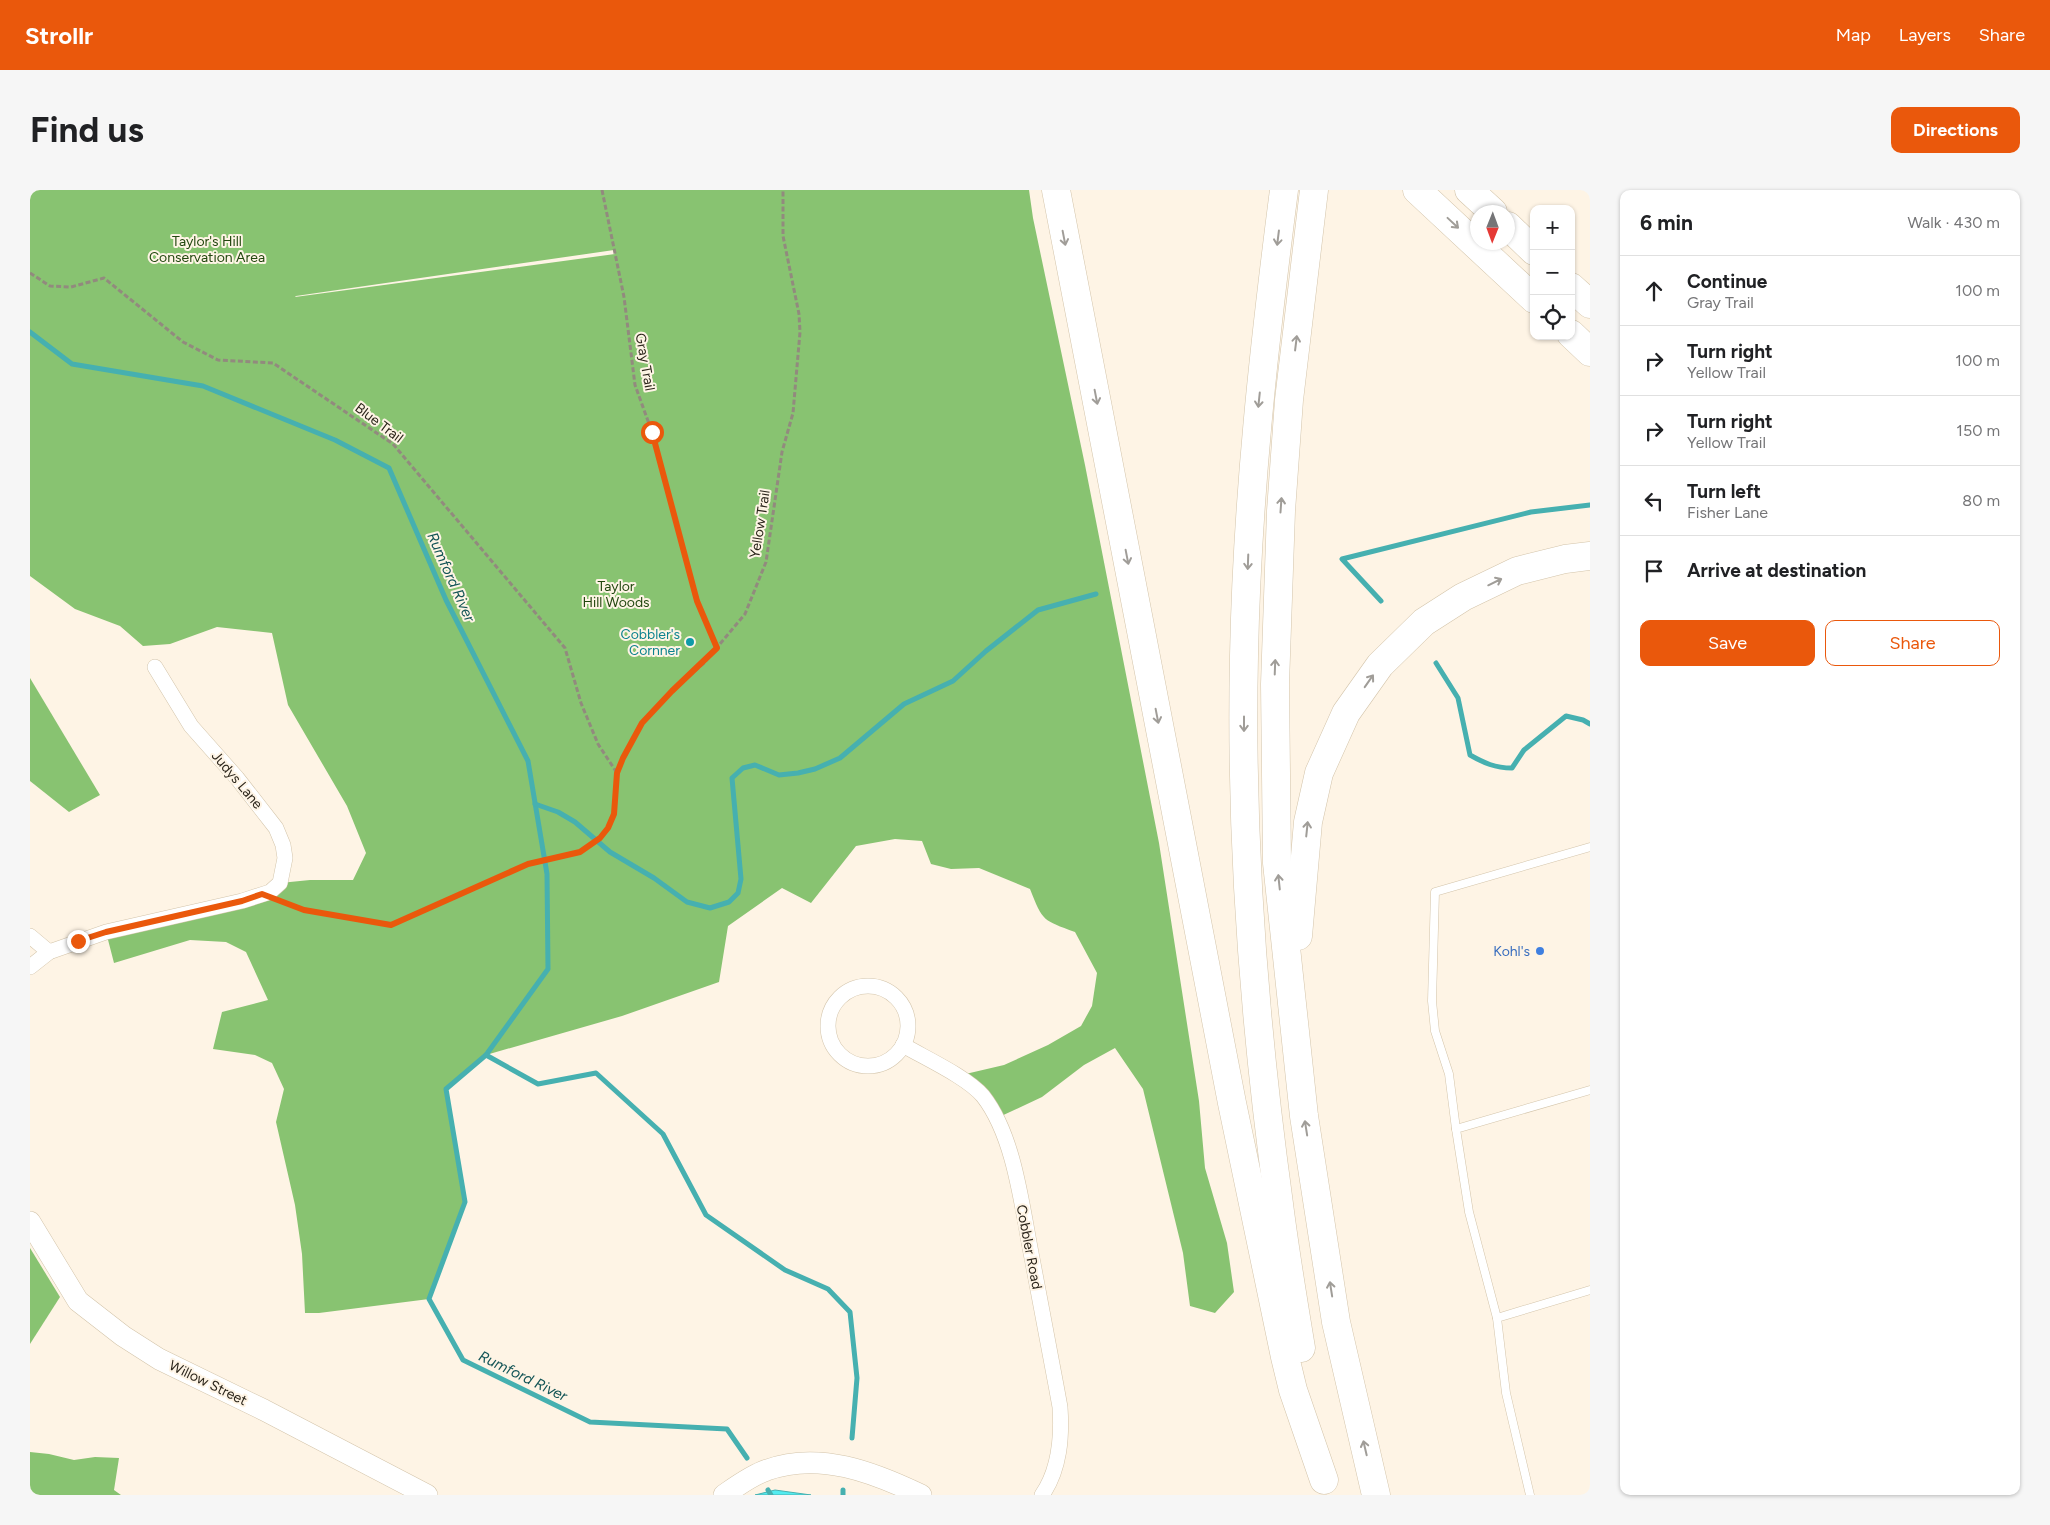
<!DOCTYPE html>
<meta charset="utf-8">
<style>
:root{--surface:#fff;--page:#f6f6f6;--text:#202124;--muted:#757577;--line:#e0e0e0;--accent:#ea580c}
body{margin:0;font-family:Figtree,sans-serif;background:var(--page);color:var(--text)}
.controls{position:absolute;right:15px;top:15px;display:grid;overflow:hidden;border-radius:10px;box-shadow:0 1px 4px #0004}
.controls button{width:45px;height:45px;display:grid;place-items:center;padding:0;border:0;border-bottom:1px solid var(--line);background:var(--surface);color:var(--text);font:25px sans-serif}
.compass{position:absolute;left:1440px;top:15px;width:45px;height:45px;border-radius:50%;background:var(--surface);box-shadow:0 1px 4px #0004;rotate:181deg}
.stop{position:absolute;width:15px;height:15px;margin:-11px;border:4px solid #ea580c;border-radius:50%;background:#fff}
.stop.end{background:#ea580c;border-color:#fff;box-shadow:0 1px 5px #0008}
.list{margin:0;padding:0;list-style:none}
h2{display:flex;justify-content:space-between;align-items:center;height:65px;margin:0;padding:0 20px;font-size:21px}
h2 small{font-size:16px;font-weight:400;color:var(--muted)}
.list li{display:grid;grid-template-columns:32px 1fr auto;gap:15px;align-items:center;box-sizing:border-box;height:70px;padding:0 20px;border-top:1px solid var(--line)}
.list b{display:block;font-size:19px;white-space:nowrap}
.list p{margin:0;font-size:16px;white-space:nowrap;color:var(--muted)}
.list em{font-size:16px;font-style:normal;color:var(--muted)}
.actions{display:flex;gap:10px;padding:15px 20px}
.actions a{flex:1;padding:11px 0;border:1px solid var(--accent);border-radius:10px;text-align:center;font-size:18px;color:var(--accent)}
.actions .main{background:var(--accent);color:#fff}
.icon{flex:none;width:28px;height:28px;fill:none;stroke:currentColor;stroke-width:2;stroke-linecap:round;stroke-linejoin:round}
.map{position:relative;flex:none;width:1560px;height:1305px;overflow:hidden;border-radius:10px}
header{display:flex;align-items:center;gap:30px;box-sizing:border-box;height:70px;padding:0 25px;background:var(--accent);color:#fff}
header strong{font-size:24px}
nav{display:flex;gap:28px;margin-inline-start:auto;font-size:18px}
.intro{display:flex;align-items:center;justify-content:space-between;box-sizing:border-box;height:120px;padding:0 30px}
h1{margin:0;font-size:35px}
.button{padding:12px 22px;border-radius:10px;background:var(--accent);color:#fff;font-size:18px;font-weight:700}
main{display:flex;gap:30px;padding:0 30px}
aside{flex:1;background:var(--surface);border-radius:10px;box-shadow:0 1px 4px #0004}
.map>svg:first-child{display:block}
</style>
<header>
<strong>Strollr</strong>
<nav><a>Map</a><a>Layers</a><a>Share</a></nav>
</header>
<div class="intro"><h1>Find us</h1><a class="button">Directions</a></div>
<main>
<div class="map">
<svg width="1560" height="1305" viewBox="0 0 1560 1305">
<rect width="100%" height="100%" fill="#fef4e5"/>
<g fill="#88c371" fill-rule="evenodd">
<path d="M0 0H999L1003 28 1055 275 1129 653 1169 911 1175 978 1197 1053 1204 1102 1185 1123 1160 1116 1153 1063 1113 899 1085 858 1054 875 1012 907 967 928 927 886 974 875 1018 855 1051 836 1062 816 1067 783 1045 742C1013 730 1013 732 1000 699L949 678 921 679 901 674 892 651 865 649 826 656 781 713 752 698 698 736 689 792 592 826 456 865 416 899 435 1012 399 1109 289 1123H275L272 1064 265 1015 246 932 254 899 242 873 225 865 183 859 192 822 238 810 216 762 196 752 160 750 84 773 76 742 250 693 280 690H323L336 663 317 616 258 515 242 443 187 437 140 454 113 456 90 436 45 419 0 386ZM584 60 585 64 265 107 266 106Z"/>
<polygon points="0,488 70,605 39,622 0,591"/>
<polygon points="0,1058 30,1107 0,1154"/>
<polygon points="0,1262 19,1264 44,1270 65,1267 89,1268 84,1300 91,1305 0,1305"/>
</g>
<polygon fill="#52ecf0" stroke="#46b0b0" points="745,1300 781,1305 725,1305"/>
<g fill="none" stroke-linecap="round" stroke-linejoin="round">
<g stroke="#46b0b0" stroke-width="5">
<polyline points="0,142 42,174 173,196 305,250 359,278 416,410 498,571 517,684 518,779 456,865 416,899 435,1012 399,1109 433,1170 560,1232 697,1239 717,1268"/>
<polyline points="1351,411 1312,369 1501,322 1560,315"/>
<path d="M1406 473 1428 508 1440 565C1454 573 1465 578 1482 578L1494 560 1536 526 1553 530 1560 534"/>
<polyline points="505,614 528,622 545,632 580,662 624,688 657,712 680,718 699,712 708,703 711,689 702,588 713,578 725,575 749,585 768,583 785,579 810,568 874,514 923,491 956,461 1008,420 1066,404"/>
<polyline points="456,865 508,894 566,883 633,944 676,1025 755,1080 798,1099 820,1122 827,1188 822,1248"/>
<polyline points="738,1300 741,1305"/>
<polyline points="813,1305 813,1300"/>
</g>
<g stroke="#d3c4aa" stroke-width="9">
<g id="lane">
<polyline points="1426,939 1419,884 1405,841 1402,811 1405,702 1560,657"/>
<polyline points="1467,1128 1439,1022 1426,939 1560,900"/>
<polyline points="1500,1305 1476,1203 1467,1128 1560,1100"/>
</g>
</g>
<g stroke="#d3c4aa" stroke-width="16">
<g id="street">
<polyline points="0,746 19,762"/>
<polyline points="0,777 19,762 76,742 212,711 240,702 250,693 255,668 253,655 246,638 207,588 161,536 125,477"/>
<circle cx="838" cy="836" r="40"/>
<path d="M873 855C895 868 937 887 953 906 985 947 992 1018 1002 1068 1011 1117 1021 1167 1030 1217 1032 1247 1030 1279 1012 1305"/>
</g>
</g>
<g stroke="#d3c4aa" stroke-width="22">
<g id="secondary">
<polyline points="0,1032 48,1111 93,1146 129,1169 234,1220 397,1305"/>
<path d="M694 1305C707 1296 722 1285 737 1280 789 1261 843 1282 891 1305"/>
</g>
</g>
<g stroke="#d3c4aa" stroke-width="29">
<g id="highway">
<polyline points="1026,0 1202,913 1255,1167 1263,1200 1294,1290"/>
<path d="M1254 0C1234 155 1217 309 1214 466 1210 649 1224 833 1249 1014 1255 1062 1263 1110 1271 1158"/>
<polyline points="1284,0 1259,210 1251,321 1245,494 1247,673 1274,926 1306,1132 1346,1305"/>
<polyline points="1387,0 1504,109"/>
<polyline points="1439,0 1463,22"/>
<polyline points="1478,36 1504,61"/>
<polyline points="1541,97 1560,114"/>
<polyline points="1541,144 1560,162"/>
<polyline points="1268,746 1278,632 1289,583 1316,523 1350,475 1394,432 1433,407 1487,381 1535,369 1560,366"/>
</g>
</g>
<g stroke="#928a7e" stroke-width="3" stroke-dasharray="5 2.5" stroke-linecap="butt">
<polyline points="572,0 594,107 605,195 622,242 667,411 687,458"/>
<polyline points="0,83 20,96 41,97 74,88 153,152 188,170 243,173 363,254 535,458 551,513 568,554 587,583"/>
<polyline points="251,711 274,719 361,735 499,673 550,663 570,648 578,638 584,624 587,583 602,550 613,533 642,501 674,473 715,424 736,372 752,262 763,223 770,142 769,124 753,46 753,0"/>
</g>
<use href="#lane" stroke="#fff" stroke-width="8"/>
<use href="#street" stroke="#fff" stroke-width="15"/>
<use href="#secondary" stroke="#fff" stroke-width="21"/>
<use href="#highway" stroke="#fff" stroke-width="28"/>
</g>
<defs><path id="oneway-shaft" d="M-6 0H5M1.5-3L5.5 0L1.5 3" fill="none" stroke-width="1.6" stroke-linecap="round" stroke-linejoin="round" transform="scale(1.25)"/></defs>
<g stroke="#a09d98">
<use href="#oneway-shaft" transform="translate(1423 33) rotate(43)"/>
<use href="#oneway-shaft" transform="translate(1034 48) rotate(79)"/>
<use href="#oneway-shaft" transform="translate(1248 48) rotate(97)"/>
<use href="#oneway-shaft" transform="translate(1266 153) rotate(-83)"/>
<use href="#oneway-shaft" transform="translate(1066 207) rotate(79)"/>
<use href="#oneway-shaft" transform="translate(1229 210) rotate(96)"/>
<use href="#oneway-shaft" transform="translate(1251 315) rotate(-86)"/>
<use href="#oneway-shaft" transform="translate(1097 367) rotate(79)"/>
<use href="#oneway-shaft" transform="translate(1218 372) rotate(92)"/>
<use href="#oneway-shaft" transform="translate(1465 392) rotate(-26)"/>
<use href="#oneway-shaft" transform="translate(1245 477) rotate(-88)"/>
<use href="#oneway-shaft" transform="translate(1339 491) rotate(-55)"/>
<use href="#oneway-shaft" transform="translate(1127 526) rotate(79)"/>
<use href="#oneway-shaft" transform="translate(1214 534) rotate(90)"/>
<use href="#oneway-shaft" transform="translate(1277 639) rotate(-84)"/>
<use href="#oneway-shaft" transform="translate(1249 692) rotate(-96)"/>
<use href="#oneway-shaft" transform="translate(1276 938) rotate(-99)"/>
<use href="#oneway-shaft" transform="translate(1301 1099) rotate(-99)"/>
<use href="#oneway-shaft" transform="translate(1335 1258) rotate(-103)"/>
</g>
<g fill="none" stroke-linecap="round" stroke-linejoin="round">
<polyline stroke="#ea580c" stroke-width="6" points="48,751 76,742 212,711 232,704 274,720 361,735 498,674 550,662 570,648 578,638 584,624 587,583 593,568 612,533 642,501 687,458 667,411 622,242"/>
</g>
<circle fill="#0f9aa8" stroke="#fef4e5" stroke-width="2" cx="660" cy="452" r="5"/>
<circle fill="#3f7fe0" stroke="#fef4e5" stroke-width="2" cx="1510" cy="761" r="5"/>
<g text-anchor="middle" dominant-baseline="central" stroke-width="4" stroke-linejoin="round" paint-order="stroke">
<g font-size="14" fill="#22470f" stroke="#fef4e5">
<text x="177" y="51">Taylor's Hill<tspan x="177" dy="16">Conservation Area</tspan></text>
<text x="586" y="396">Taylor<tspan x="586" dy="16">Hill Woods</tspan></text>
</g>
<g font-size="14" fill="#2b251b" stroke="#fef4e5">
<text transform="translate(615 172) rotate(80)">Gray Trail</text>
<text transform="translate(349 233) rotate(37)">Blue Trail</text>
<text transform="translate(730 334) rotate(-81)">Yellow Trail</text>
<text transform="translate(207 590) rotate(50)">Judys Lane</text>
<text transform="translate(999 1057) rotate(79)">Cobbler Road</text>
<text transform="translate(178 1193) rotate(26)">Willow Street</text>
</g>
<g font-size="14" fill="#0d838f" stroke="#fef4e5" text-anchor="end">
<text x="650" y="444">Cobbler's<tspan x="650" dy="16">Cornner</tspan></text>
</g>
<g font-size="14" fill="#366cbe" stroke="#fef4e5" text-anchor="end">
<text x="1500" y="761">Kohl's</text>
</g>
<g font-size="15" font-style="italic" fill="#135456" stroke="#fef4e5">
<text transform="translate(421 387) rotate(66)">Rumford River</text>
<text transform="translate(493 1186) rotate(26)">Rumford River</text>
</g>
</g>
</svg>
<div class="controls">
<button>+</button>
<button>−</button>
<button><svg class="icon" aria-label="locate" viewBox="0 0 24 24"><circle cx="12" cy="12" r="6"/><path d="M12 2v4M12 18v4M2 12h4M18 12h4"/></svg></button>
</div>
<svg class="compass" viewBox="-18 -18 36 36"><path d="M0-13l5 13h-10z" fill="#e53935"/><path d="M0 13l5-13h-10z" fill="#757577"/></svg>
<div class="stop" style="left:622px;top:242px"></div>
<div class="stop end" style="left:48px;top:751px"></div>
</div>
<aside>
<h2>6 min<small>Walk · 430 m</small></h2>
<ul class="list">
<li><svg class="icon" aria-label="ahead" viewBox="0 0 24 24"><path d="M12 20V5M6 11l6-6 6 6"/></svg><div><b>Continue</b><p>Gray Trail</p></div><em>100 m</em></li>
<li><svg class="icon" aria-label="right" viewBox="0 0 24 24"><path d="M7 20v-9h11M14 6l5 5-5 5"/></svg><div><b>Turn right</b><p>Yellow Trail</p></div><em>100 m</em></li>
<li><svg class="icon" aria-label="right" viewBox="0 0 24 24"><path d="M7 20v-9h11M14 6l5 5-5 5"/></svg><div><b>Turn right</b><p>Yellow Trail</p></div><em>150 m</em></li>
<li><svg class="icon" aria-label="left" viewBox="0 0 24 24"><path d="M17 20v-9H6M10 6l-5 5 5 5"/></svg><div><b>Turn left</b><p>Fisher Lane</p></div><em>80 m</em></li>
<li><svg class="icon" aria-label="arrive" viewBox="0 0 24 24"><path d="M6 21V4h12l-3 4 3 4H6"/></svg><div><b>Arrive at destination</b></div></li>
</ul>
<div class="actions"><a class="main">Save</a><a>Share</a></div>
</aside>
</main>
